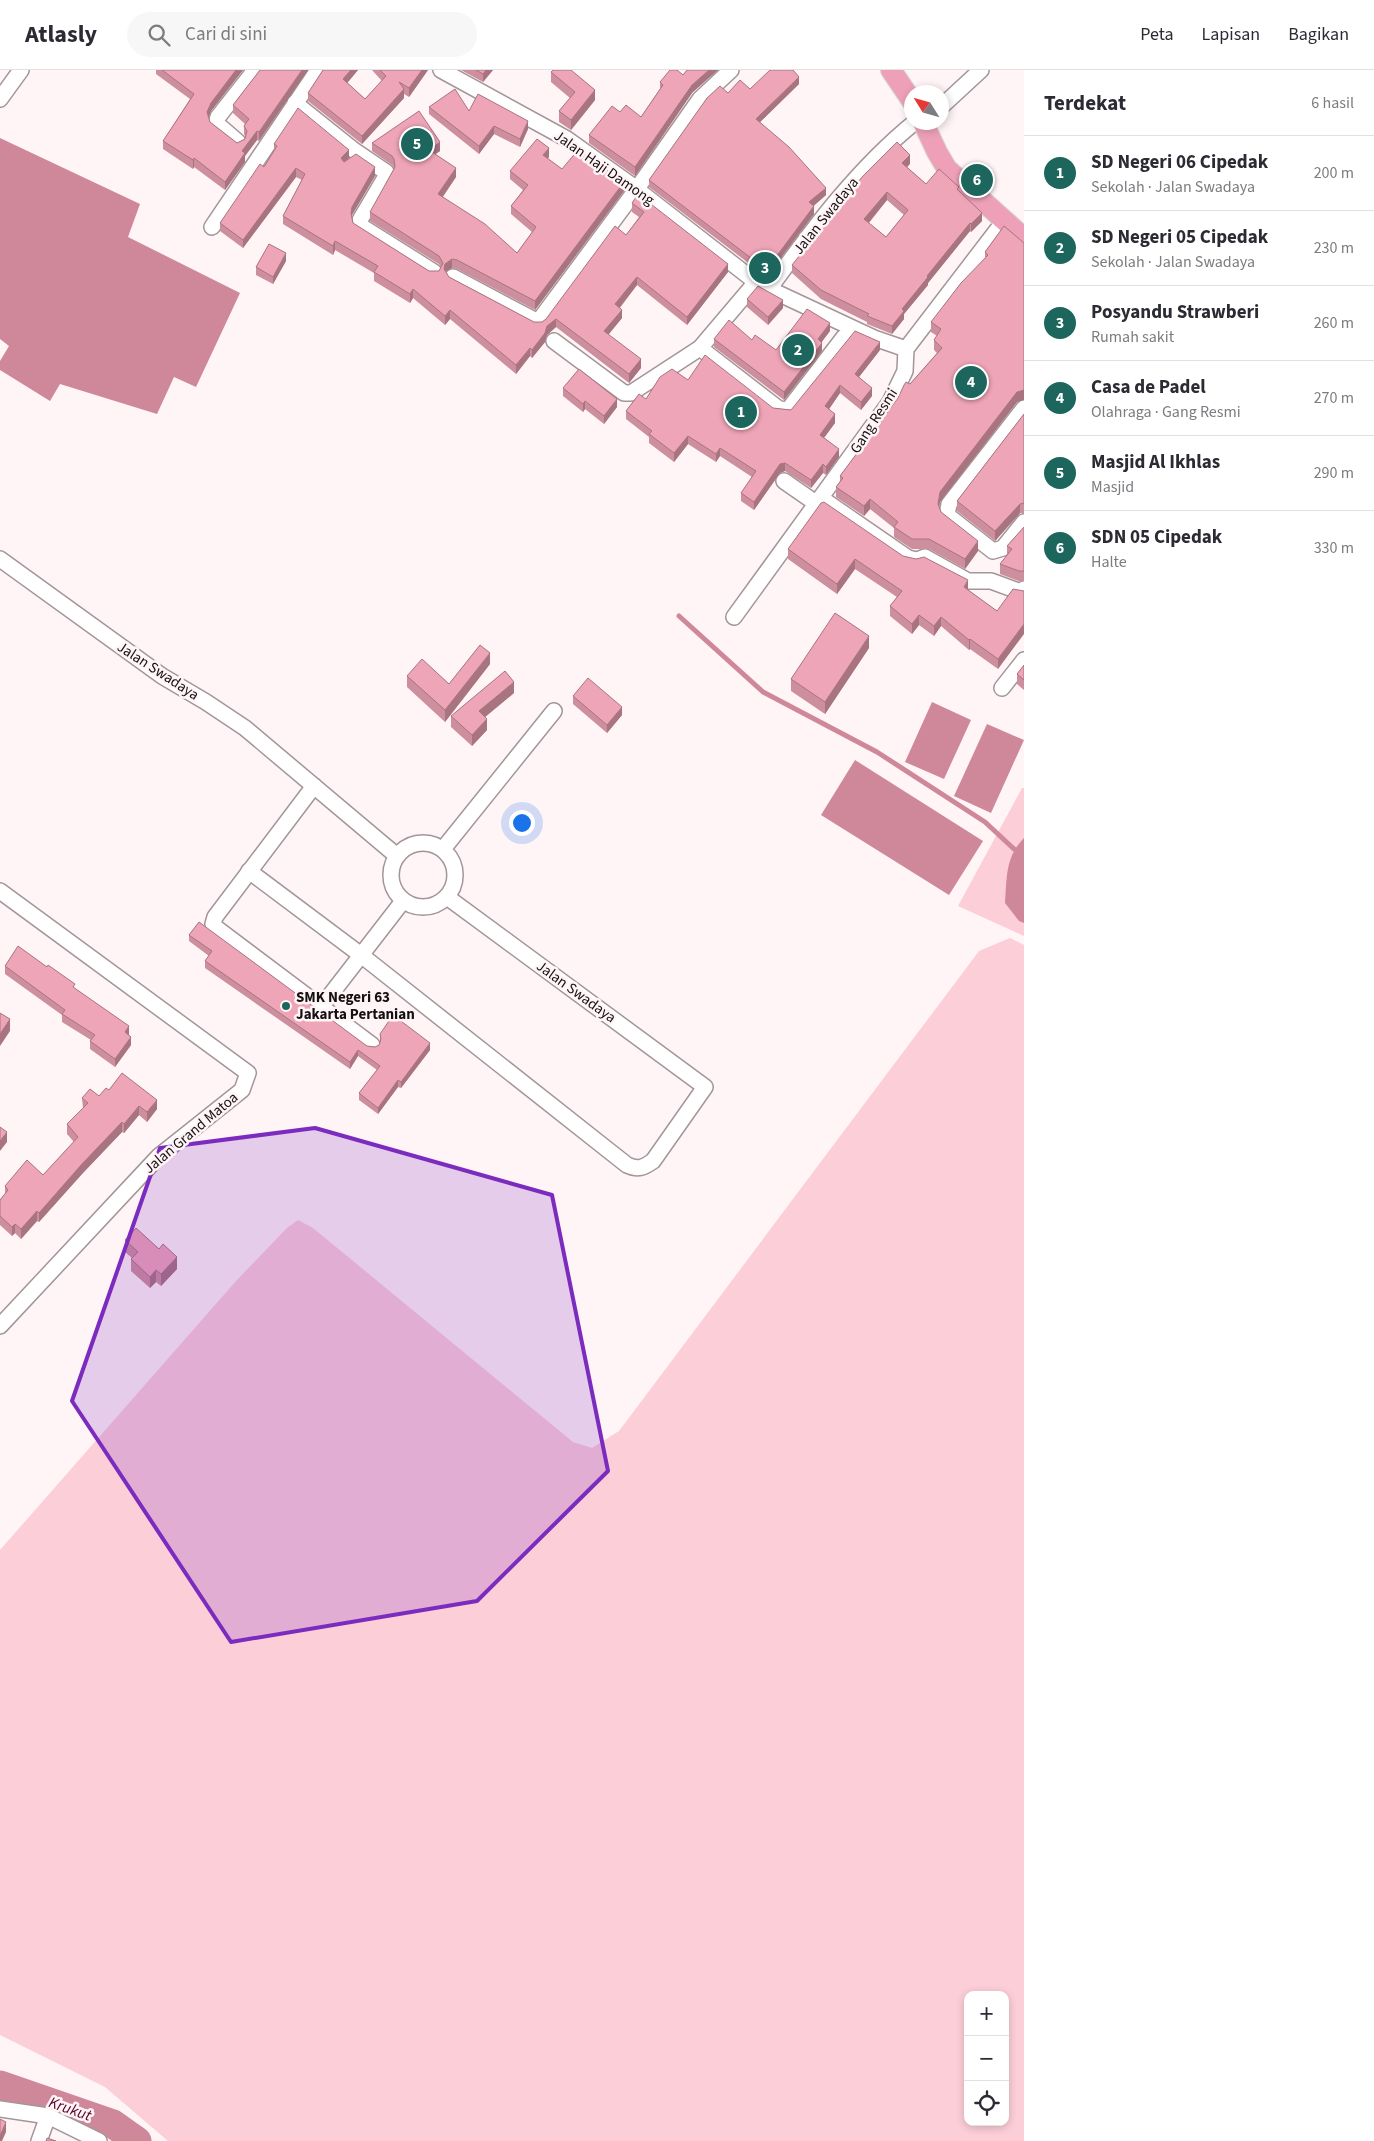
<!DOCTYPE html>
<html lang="id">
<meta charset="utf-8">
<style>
:root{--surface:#fff;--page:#f7f7f7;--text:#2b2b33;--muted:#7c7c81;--line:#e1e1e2;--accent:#1c665d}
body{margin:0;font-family:"Source Sans 3",sans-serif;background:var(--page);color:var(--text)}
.controls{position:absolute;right:15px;bottom:15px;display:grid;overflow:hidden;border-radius:10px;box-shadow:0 2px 8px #0003}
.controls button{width:45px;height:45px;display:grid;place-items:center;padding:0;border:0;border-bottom:1px solid var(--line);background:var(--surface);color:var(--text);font:25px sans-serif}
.compass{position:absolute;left:904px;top:15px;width:45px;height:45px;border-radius:50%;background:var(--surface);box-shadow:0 2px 8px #0003;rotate:307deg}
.you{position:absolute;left:521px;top:752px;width:18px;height:18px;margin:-12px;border:4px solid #fff;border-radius:50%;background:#1a73e8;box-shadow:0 0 0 8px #1a73e833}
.badge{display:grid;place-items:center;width:32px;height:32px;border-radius:50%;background:var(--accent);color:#fff;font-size:16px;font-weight:700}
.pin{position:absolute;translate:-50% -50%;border:2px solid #fff;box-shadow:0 1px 5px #0006}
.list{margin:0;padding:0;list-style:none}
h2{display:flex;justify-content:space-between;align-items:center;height:65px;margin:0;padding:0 20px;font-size:21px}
h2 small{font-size:16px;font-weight:400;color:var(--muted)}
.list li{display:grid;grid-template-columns:32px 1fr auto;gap:15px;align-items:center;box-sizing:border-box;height:75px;padding:0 20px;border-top:1px solid var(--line)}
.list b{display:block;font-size:19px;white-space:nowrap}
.list p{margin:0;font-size:16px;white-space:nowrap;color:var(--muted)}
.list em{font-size:16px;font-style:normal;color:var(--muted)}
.icon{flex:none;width:28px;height:28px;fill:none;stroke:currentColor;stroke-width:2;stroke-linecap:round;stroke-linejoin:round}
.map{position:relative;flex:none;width:1024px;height:2071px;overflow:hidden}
header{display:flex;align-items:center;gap:30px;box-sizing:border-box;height:70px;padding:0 25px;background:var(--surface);border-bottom:1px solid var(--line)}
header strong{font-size:24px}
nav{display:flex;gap:28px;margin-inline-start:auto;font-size:18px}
.search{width:350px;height:45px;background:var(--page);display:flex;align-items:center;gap:12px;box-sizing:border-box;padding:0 18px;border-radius:28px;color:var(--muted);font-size:19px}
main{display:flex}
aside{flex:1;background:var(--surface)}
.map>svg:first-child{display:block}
</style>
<header>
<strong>Atlasly</strong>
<div class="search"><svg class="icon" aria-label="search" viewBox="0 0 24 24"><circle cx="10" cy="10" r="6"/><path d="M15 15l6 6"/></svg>Cari di sini</div>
<nav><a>Peta</a><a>Lapisan</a><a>Bagikan</a></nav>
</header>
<main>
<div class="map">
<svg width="1024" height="2071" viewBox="0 0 1024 2071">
<rect width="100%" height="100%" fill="#fff4f6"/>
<g fill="#fcced8" fill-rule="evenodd">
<polygon points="1022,718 1024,718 1024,866 958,836"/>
<path d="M1010 868 1024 875V2071H168L105 2017 0 1965V1480L236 1211 287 1158 298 1150 313 1158 573 1372 592 1378 619 1361 979 881ZM968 1925H1005V2052H968Z"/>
</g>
<g fill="#cf889a">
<polygon points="0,68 140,134 128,167 240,223 196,317 174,307 157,344 60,314 50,331 0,300 0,291 9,276 0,269"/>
<polygon points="932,632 971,650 944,709 905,692"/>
<polygon points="987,654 1024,670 991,743 954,726"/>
<polygon points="855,690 983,771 949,825 821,745"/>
<path d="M1024 768V853L1019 851 1005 833C1007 808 1005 787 1024 768Z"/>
</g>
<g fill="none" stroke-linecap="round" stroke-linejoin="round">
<polyline stroke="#cf889a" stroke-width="5" points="679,546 763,622 877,682 985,752 1014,779 1024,783"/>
<polyline stroke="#cf889a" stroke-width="29" points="0,2015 113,2054 137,2071"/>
<g stroke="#a29699" stroke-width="18">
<g id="minor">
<polyline points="441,0 567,69 630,114 756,212"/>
<polyline points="0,29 21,0"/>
<polyline points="295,33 355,81 386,102 386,106 360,150 361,156 434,202"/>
<polyline points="942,36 981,0"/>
<polyline points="238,72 216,53 218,47 255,0"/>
<polyline points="212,157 318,0"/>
<polyline points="453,207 538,252 636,120 700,29 731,0"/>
<polyline points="769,219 874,268 906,279"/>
<path d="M554 271 624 323H631L700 278 756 212 769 219C813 159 857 99 915 52"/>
<polyline points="700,278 779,339 788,340 844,267"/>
<polyline points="1024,338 949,434 947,445 993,481 1003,478 1024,452"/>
<polyline points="784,411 817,434"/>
<polyline points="821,428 908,488 917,490 925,487 968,511 991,511 1021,522 1024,519"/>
<polyline points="0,489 162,606 206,632 245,658 397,786"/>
<polyline points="734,547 890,332 905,301 906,279 1004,151"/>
<polyline points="1002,618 1024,590"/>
<polyline points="314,716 215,847 213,854 215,857 372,975"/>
<circle cx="423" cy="805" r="32"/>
<polyline points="443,779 554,641"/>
<path d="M249 801 361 885 627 1095C638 1100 643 1098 653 1091L705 1017 447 827"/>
<polyline points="0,821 248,1003 242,1020 159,1086 0,1256"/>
<polyline points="321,937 403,831"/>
<polyline points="0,2039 48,2046 99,2071"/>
<polyline points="39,2071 48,2046"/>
</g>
</g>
<g stroke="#d5d4d4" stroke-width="22">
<g id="major">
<polyline points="891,0 912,31"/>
<polyline points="923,52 937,82 947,99 1024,168"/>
</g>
</g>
<use href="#minor" stroke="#fff" stroke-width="15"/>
<use href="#major" stroke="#eda0b8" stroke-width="20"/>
</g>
<g fill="#cd8e9d" fill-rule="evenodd">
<polygon points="156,0 243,0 211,41 208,47 210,52 237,73 245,69 246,68 244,64 244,56 245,54 233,43 233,35 260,0 259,71 257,70 245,86 245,92 225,120 194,97 193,99 163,79 163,71 190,29 156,4"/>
<polygon points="323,0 358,0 347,13 365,29 382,11 372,0 428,0 409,27 404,24 404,28 362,74 308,31 308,23"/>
<polygon points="461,0 493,0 483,12"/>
<polygon points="551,2 595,30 571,60 559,52 559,41 570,28 551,12"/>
<polygon points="683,5 692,23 635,106 589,73 589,65 620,42 641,47 660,19 660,12"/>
<polygon points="799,14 760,52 826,125 813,136 814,144 770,202 766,201 764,205 649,117 649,110 728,23 750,19"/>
<polygon points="429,37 528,59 520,77 494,64 479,84 429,44"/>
<polygon points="372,73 440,81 435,84 456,107 443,127 517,183 532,162 511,144 511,136 523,120 510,109 510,101 549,87 547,89 562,99 624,121 535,240 457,199 452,198 445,202 449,207 534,252 542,252 546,249 626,165 639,147 632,142 632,133 728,202 687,255 637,215 620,238 622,248 608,265 641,298 629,313 556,257 547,265 545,272 532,288 530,286 516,304 450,249 445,255 413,228 410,233 374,211 374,203 335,180 333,185 283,154 283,146 302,110 296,107 243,178 220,161 220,153 264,97 274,82 274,74 349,89 375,106 352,145 353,153 429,201 439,201 441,197 439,194 370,151 370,142 395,99 392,95 372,81"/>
<path d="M910 94 907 97 926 114 959 121 982 151 971 162 970 161 928 213V215L904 244V249L892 264 867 254V252L821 229 792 203V195ZM887 130 904 145 886 167 869 153Z"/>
<polygon points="1004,156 1017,332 940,432 939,437 941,442 978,481 965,499 929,479 912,479 894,467 894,458 870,439 864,446 836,427 836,417 840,411 840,406 910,314 937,283 934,280 934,270 937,266 931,262 931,252 985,188 985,182"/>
<polygon points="286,191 273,214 256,205 256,197"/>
<polygon points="747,229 783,238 768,255 747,237"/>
<polygon points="830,261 821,272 822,281 784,330 714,277 714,269 752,270 776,280"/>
<polygon points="880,280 859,307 872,326 861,340 840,323 829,339 835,353 824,368 839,387 826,405 823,403 811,418 785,401 780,403 754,440 741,431 741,423 752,407 720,386 716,392 688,374 674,392 649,373 649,367 626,349 626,341 646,329 688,310 773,338 791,340"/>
<polygon points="563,318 617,337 604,354 585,339 583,342 563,326"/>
<polygon points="1024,344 1024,443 1020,443 995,471 957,441 957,431"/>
<polygon points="1024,457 1024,511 1019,511 1000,504 1000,494 1007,485 1007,476"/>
<polygon points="788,479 903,486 968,520 997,541 1024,521 998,599 970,579 969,580 941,556 934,566 919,555 912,564 890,546 890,536 897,527 855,499 837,524 788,489"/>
<polygon points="869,578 825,644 791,621 791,609"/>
<polygon points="490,594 445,652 407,617 407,606 449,614"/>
<polygon points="1024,595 1024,620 1017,614 1017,604"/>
<polygon points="514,623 485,647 487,660 472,676 451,657 451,646"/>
<polygon points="573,626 622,645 607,663 573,634"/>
<polygon points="189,865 367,976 375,977 379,975 380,972 380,964 430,980 401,1018 398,1017 378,1044 359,1030 359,1023 377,1000 358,986 350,999 205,898 205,891 209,886 189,871"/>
<polygon points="5,896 75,919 129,964 129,965 131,975 115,997 90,979 90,971 91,970 62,952 62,945 5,904"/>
<polygon points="109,1020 157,1039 147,1052 139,1045 124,1063 122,1062 82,1104 39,1152 37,1151 21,1169 15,1163 12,1166 0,1155 0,1130 5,1124 5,1116 43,1105 74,1072 67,1064 67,1054 83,1038 82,1028 99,1026"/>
<polygon points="125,1170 177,1199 161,1216 156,1212 150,1218 131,1201 131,1189 132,1188 125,1182"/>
</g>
<g fill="#a77480">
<polygon points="236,0 243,0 211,41 207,51 207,42 211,33"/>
<polygon points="302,0 308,0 259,71 259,62"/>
<polygon points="351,0 358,0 343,18 343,9"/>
<polygon points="422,0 428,0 409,27 409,18"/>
<polygon points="486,0 493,0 483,12 483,4"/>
<polygon points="709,0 718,0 692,23 635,106 635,97 692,15"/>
<polygon points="799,7 799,14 756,56 756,49"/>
<polygon points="404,19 404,28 362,74 362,66"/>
<polygon points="595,20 595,30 571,60 571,50"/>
<polygon points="528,51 528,59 520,77 520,69"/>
<polygon points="494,56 494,64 479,84 479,76"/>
<polygon points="257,61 257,70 245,86 245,92 225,120 225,112 242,81"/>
<polygon points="440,72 440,81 429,89 429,80"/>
<polygon points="549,78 549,87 543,94 543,85"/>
<polygon points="349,80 349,88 341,97 341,88"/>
<polygon points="910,85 910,94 902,102 902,93"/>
<polygon points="194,88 194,97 193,99 193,90"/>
<polygon points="375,97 375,106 352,145 351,152 351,143 352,137"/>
<polygon points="296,98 296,107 243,178 243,170"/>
<polygon points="456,98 456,107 438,133 438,124"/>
<polygon points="624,112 624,121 535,240 535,231"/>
<polygon points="826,118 826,125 809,140 809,132"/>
<polygon points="887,122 887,130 864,158 864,149"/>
<polygon points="814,136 814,144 770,202 770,195"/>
<polygon points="982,143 982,151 971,162 971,154"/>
<polygon points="970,153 970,161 928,213 928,215 904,244 904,249 892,264 892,256 902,239 927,206"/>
<polygon points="335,171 335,180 333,185 333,176"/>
<polygon points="286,183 286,191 273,214 273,207"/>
<polygon points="452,189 452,198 445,202 444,199 445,194"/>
<polygon points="728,194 728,202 687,255 687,247"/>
<polygon points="766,194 766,201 764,205 764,198"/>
<polygon points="637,207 637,215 615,243 615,234"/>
<polygon points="413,219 413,228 410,233 410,224"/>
<polygon points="783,230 783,238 768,255 768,247"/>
<polygon points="450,240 450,249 445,255 445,246"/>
<polygon points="622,240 622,248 604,270 604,261"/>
<polygon points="556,249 556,257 547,265 545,272 532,288 532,280 547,256"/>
<polygon points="830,253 830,261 818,277 818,269"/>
<polygon points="880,272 880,280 855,312 855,304"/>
<polygon points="822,273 822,281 784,330 784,322"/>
<polygon points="530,278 530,286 516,304 516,295"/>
<polygon points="641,289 641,298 629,313 629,304"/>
<polygon points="840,315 840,323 825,345 825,336"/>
<polygon points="872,318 872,326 861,340 861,332"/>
<polygon points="1024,320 1024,330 1017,332 940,432 938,444 938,434 940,422 1017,322"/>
<polygon points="617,329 617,337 604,354 604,346"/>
<polygon points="585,331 585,339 583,342 583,334"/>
<polygon points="835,344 835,353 820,373 820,365"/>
<polygon points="688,366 688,374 674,392 674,383"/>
<polygon points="720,378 720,386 716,392 716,384"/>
<polygon points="839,379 839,387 826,405 826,397"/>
<polygon points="785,393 785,401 780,403 754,440 754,432 780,394"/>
<polygon points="823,394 823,403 811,418 811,410"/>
<polygon points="870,429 870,439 864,446 864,436"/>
<polygon points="1020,434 1020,443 995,471 995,461"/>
<polygon points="978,471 978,481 965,499 965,489"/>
<polygon points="855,489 855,499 837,524 837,514"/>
<polygon points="968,510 968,520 964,517"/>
<polygon points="919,545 919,555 912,564 912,554"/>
<polygon points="941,547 941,556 934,566 934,556"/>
<polygon points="1024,554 1024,564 998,599 998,589"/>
<polygon points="869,566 869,578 825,644 825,632"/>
<polygon points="970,569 970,579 969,580 969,570"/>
<polygon points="490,583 490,594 445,652 445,640"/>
<polygon points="514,612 514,623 479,652 479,641"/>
<polygon points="622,637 622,645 607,663 607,655"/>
<polygon points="487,649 487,660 472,676 472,665"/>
<polygon points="10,949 10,961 0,976 0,964"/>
<polygon points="129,956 129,964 125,970 125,962"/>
<polygon points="131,967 131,975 115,997 115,989"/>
<polygon points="430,973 430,980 401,1018 401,1012"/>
<polygon points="358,980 358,986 350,999 350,992"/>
<polygon points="398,1010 398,1017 378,1044 378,1038"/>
<polygon points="157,1030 157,1039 147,1052 147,1042"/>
<polygon points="139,1036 139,1045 124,1063 124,1054"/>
<polygon points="122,1052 122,1062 82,1104 39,1152 39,1143 82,1094"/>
<polygon points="7,1062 7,1072 0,1081 0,1071"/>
<polygon points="37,1141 37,1151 21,1169 21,1159"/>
<polygon points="15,1154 15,1163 12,1166 12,1157"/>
<polygon points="177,1187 177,1199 161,1216 161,1204"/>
<polygon points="156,1200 156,1212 150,1218 150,1207"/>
<polygon points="6,2052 6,2062 2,2071 0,2071 0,2066"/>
</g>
<g fill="#eea5b7" stroke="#a77480" fill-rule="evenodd">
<polygon points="162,0 236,0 211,33 207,42 210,52 237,73 245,69 247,61 244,56 249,49 233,35 260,0 302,0 259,62 257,61 242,81 245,83 225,112 194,88 193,90 163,71 194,24"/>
<polygon points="323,0 351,0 343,9 365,29 386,6 380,0 422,0 409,18 399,12 404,19 362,66 308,23"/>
<polygon points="476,0 486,0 483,4"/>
<polygon points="553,0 571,0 595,20 571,50 559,41 575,22 551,2"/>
<polygon points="670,0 677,0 683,5 687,0 709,0 692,15 635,97 589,65 612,36 620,42 626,35 641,47 663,15 660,12"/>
<polygon points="770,0 793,0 799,7 756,49 789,77 826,118 809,132 814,136 770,195 766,194 764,198 649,110 707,28 720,16 728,23 740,10 750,19"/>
<polygon points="455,19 469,41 478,24 528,51 520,69 494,56 479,76 429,37"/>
<polygon points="298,38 349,80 341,88 344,92 356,84 375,97 352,137 351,143 353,153 429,201 439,201 443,193 439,186 370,142 395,97 394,89 392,86 372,73 419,41 440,72 429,80 456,98 438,124 485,154 517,183 536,157 511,136 528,115 510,101 537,69 549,78 543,85 562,99 578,80 624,112 535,231 457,190 452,189 445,194 444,199 449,207 534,252 542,252 546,249 615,156 626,165 644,142 632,133 638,124 728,194 687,247 637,207 615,234 622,240 604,261 641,289 629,304 556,249 547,256 545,263 532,280 530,278 516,295 450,240 445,246 413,219 410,224 374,202 378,196 335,171 333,176 283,146 305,104 296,98 243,170 220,153 260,94 264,97 277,76 274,74"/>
<path d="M897 72 910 85 902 93 926 114 939 99 959 117 957 119 982 143 971 154 970 153 927 206 928 207 902 239 904 241 892 256 867 246 869 244 821 220 792 195 862 107ZM887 122 908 140 886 167 864 149Z"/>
<polygon points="1004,156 1024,173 1024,320 1017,322 940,422 938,434 941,442 978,471 965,489 929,469 912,469 894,457 898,452 870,429 864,436 836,417 843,408 840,406 898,328 904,315 906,312 910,314 942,278 934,270 941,259 931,252 961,213 988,185 985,182"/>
<polygon points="269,174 286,183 273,207 256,197"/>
<polygon points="758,216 783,230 768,247 747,229"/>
<polygon points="807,239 830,253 818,269 822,273 784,322 714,269 729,250 752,270 755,265 776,280"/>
<polygon points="855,261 880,272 855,304 872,318 861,332 840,315 825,336 835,344 820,365 839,379 826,397 823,394 811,410 785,393 780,394 754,432 741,423 756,401 720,378 716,384 688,366 674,383 649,364 652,361 626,341 639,324 646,329 660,307 672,299 688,310 705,285 773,338 791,340"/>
<polygon points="579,299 617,329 604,346 585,331 583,334 563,318"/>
<polygon points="1024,344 1024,433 1020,434 995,461 957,431"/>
<polygon points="824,432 903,486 916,489 924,487 968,510 964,517 997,541 1013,519 1024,521 1024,554 998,589 970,569 969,570 941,547 934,556 919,545 912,554 890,536 902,521 855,489 837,514 788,479 821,433"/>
<polygon points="1024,457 1024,501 1019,501 1000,494 1012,479 1007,476"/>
<polygon points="835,543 869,566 825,632 791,609"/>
<polygon points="480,575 490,583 445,640 407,606 422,589 449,614"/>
<polygon points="1024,595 1024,610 1017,604"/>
<polygon points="505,601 514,612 479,641 487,649 472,665 451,646"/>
<polygon points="588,608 622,637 607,655 573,626"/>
<polygon points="199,852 367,976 375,977 379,975 381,969 380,964 393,945 430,973 401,1012 398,1010 378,1038 359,1023 380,996 358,980 350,992 205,891 212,881 189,865"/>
<polygon points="18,876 47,897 48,895 75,914 73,917 129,956 125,962 131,967 115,989 90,971 95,965 62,944 65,940 5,896"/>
<polygon points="0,943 10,949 0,964"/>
<polygon points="122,1003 157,1030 147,1042 139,1036 124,1054 122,1052 82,1094 39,1143 37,1141 21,1159 15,1154 12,1157 0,1146 0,1130 8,1120 5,1116 27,1090 43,1105 78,1067 67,1054 88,1033 82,1028 90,1019 99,1026 106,1018 109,1020"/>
<polygon points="0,1057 7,1062 0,1071"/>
<polygon points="136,1158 159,1179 163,1174 177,1187 161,1204 156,1200 150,1207 131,1189 138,1182 125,1170"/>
<polygon points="0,2049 6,2052 0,2066"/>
<polygon points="47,2068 56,2071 46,2071"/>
</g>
<path fill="#7b2cbf" fill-opacity="0.2" stroke="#7b2cbf" stroke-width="4" stroke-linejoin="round" d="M315 1058 552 1125 608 1401 477 1531 231 1572 72 1331 160 1078Z"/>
<circle fill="#1c665d" stroke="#fff4f6" stroke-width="2" cx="286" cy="936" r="5"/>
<g text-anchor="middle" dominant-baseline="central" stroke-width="5" stroke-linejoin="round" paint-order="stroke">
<g font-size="15" fill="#151112" stroke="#fff4f6">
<text transform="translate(604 98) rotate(35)">Jalan Haji Damong</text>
<text transform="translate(826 146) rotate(-51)">Jalan Swadaya</text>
<text transform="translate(874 351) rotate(-57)">Gang Resmi</text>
<text transform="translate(158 601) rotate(33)">Jalan Swadaya</text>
<text transform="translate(576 922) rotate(36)">Jalan Swadaya</text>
<text transform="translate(191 1063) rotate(-40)">Jalan Grand Matoa</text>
</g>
<g font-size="15" font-weight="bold" fill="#151112" stroke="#fff4f6" text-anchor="start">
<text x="296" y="927">SMK Negeri 63<tspan x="296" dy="17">Jakarta Pertanian</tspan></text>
</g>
<g font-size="16" font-style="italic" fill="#570026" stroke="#fff4f6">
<text transform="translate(70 2039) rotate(19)">Krukut</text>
</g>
</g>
</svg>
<div class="controls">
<button>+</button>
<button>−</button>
<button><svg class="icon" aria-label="locate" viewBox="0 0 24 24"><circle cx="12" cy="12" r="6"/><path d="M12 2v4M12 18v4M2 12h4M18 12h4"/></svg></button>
</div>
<svg class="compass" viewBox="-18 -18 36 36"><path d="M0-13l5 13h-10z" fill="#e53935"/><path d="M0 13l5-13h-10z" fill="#7c7c81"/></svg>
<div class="you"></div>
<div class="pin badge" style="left:741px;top:342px">1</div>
<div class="pin badge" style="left:798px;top:280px">2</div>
<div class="pin badge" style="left:765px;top:198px">3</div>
<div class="pin badge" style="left:971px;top:312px">4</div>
<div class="pin badge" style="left:417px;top:74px">5</div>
<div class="pin badge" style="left:977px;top:110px">6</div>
</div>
<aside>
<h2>Terdekat<small>6 hasil</small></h2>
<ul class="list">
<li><span class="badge">1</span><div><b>SD Negeri 06 Cipedak</b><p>Sekolah · Jalan Swadaya</p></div><em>200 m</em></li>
<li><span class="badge">2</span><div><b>SD Negeri 05 Cipedak</b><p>Sekolah · Jalan Swadaya</p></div><em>230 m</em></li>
<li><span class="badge">3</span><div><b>Posyandu Strawberi</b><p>Rumah sakit</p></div><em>260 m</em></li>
<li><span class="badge">4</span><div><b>Casa de Padel</b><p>Olahraga · Gang Resmi</p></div><em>270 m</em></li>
<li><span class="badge">5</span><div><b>Masjid Al Ikhlas</b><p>Masjid</p></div><em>290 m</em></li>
<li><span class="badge">6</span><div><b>SDN 05 Cipedak</b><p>Halte</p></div><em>330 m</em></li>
</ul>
</aside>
</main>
